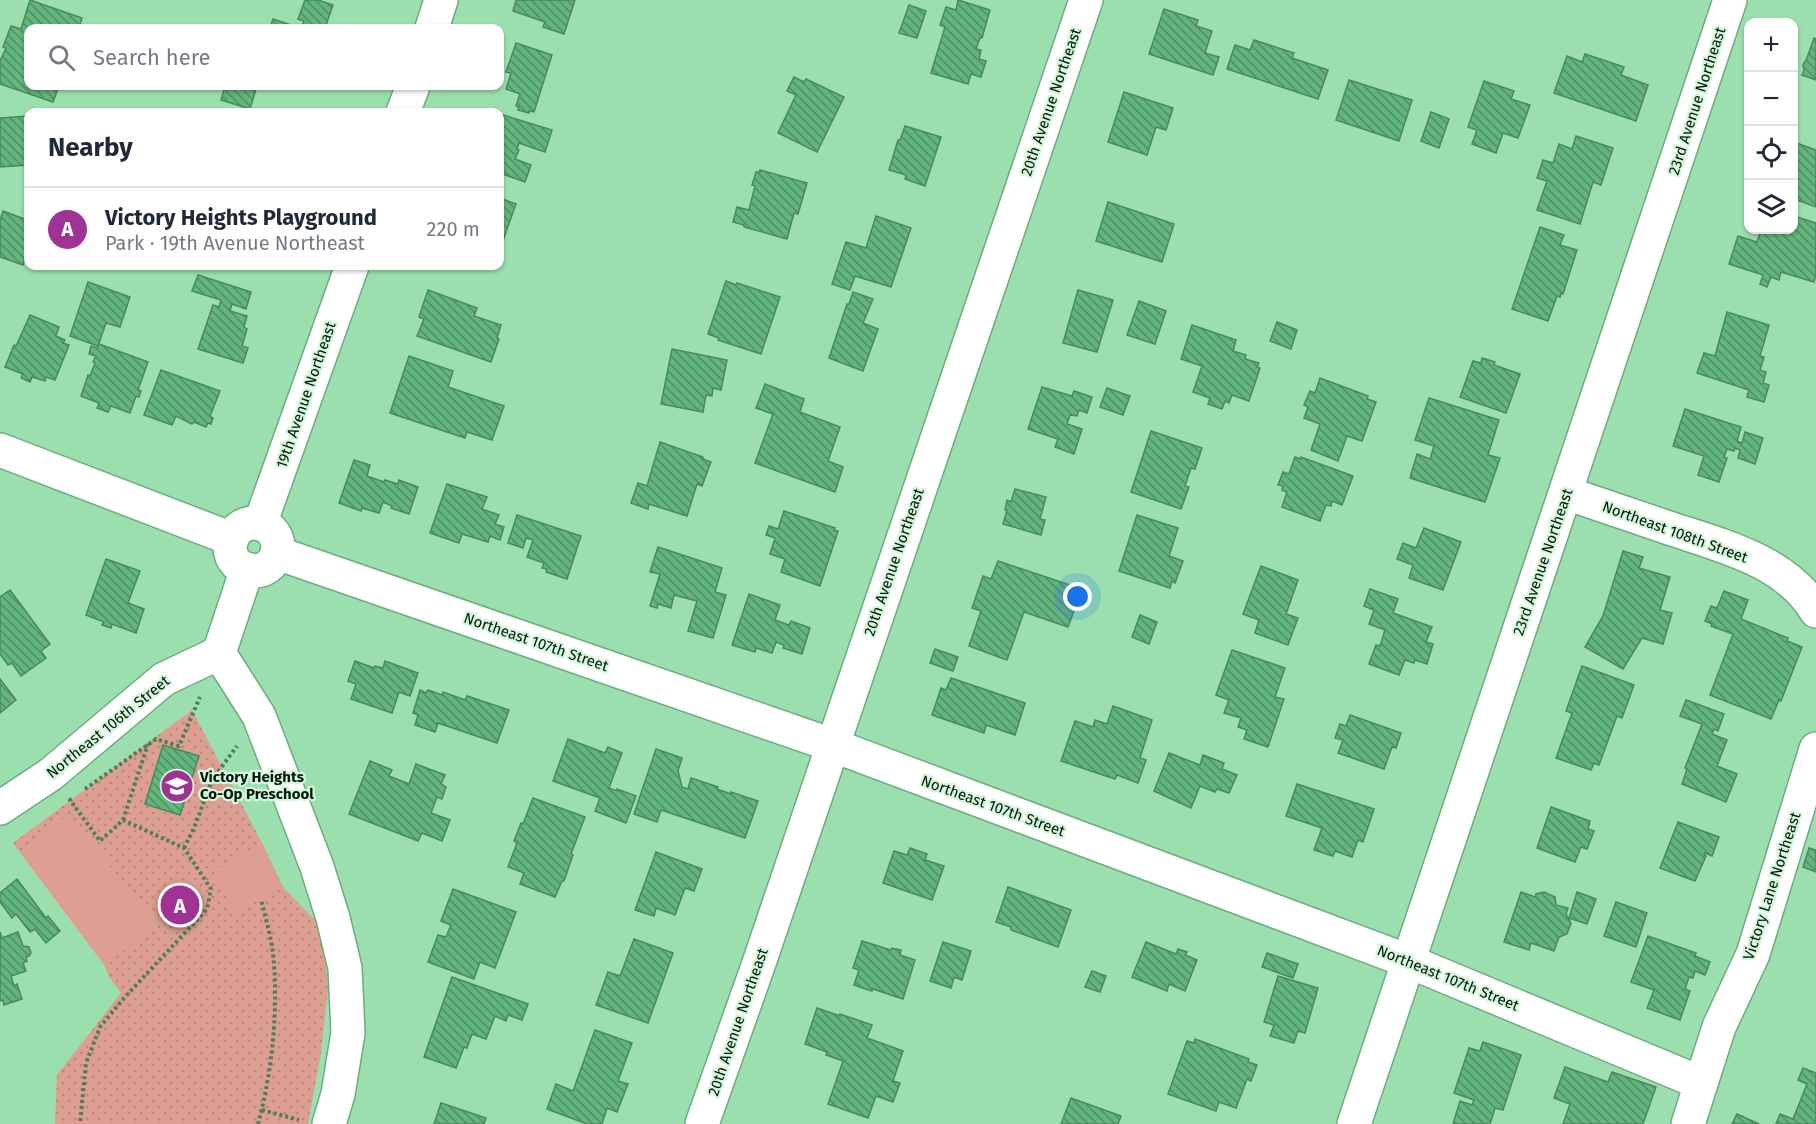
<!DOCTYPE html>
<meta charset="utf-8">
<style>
:root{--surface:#fff;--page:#f6f6f7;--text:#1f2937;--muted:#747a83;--line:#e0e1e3;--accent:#9f3393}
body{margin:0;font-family:"Fira Sans",sans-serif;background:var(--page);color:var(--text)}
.controls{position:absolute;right:18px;top:18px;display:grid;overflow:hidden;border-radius:12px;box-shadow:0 2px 4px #0004}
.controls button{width:54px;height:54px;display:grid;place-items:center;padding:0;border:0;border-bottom:2px solid var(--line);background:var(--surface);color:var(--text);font:30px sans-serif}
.you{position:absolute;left:1078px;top:597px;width:21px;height:21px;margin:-15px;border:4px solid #fff;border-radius:50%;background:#1a73e8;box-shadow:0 0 0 9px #1a73e833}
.badge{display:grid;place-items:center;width:39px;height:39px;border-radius:50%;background:var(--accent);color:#fff;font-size:20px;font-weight:700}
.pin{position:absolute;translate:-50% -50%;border:3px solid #fff;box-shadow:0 2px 6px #0006}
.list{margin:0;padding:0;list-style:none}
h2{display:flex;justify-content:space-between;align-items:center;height:78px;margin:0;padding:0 24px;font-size:26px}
h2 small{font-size:20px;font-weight:400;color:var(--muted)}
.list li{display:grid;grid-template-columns:39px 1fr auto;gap:18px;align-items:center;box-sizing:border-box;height:84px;padding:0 24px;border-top:2px solid var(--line)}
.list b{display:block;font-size:22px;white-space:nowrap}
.list p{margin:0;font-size:20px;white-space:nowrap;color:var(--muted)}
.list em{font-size:20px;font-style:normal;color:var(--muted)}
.icon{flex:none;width:33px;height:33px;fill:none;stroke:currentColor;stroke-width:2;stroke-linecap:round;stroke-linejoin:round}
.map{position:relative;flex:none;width:1816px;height:1124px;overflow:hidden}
.search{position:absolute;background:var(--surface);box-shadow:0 2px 4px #0004;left:24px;top:24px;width:480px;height:66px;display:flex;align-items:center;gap:15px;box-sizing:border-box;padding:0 21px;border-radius:12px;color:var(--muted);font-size:22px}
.panel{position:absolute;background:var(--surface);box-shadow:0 2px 4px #0004;left:24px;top:108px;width:480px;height:162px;border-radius:12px}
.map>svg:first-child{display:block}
</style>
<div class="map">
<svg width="1816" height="1124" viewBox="0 0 1816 1124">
<defs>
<pattern id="grass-dots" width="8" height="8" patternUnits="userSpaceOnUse" patternTransform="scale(1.5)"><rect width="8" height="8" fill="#dc9f91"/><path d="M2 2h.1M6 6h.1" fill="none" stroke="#bb887c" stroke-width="1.8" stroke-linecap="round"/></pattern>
<pattern id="building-back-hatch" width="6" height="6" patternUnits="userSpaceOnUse" patternTransform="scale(1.5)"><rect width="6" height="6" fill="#62b57c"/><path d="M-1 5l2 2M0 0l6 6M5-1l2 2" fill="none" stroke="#4e9264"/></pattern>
</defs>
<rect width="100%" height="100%" fill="#9cdfaf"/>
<polygon fill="url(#grass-dots)" points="192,710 262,843 283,887 318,923 325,956 328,990 321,1053 308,1124 55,1124 57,1075 121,993 109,977 105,966 13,843"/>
<g fill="#dc9f91">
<polygon points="69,814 156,924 105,966 20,852"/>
<polygon points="262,843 283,887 234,913 213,870"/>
</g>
<g fill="url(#building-back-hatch)" stroke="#49895d" stroke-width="1.5">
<polygon points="30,0 82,18 79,28 28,28 28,86 59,86 53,102 0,84 0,61 6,48 3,47 11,26 21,29"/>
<polygon points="305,0 318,0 333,5 325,28 318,26 317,28 301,28 304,21 298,19"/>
<polygon points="516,0 575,0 564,34 543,27 545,22 513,11"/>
<polygon points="958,0 990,10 982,38 980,38 976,49 981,50 979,59 986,61 981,77 971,74 968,84 931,73 945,27 940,25 946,7 956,10"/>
<polygon points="909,5 926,11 917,38 899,33"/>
<polygon points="1164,9 1198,20 1196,26 1212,31 1205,53 1219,57 1213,75 1149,54"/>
<polygon points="273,19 300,28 270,28"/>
<polygon points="1814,38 1816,39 1816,80 1802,75 1804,70 1803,65 1807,58"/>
<polygon points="1254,40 1294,53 1292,58 1328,70 1318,99 1227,69 1235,45 1250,50"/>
<polygon points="516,43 552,55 534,112 529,111 529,113 518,110 519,107 516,106 520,94 506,89 511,73 506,72"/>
<polygon points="1585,54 1624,67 1621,75 1648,85 1636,121 1554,93 1567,56 1582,62"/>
<polygon points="794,77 804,82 806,79 844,97 817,152 778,133 796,95 787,91"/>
<polygon points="1349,80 1412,100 1399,141 1336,120"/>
<polygon points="1484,81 1514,91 1511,99 1530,105 1518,138 1503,133 1496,153 1472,144 1477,130 1468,127"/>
<polygon points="225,86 257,86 250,109 221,100"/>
<polygon points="1124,92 1173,108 1166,130 1156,127 1147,155 1108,142"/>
<polygon points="1431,112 1449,119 1439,148 1421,141"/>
<polygon points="500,114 552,130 545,152 519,143 517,149 519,150 515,159 531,165 525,182 500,173"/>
<polygon points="28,116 28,165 0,167 0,118"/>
<polygon points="905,126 941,137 925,186 905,179 906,175 889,170 898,140 900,140"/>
<polygon points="1576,136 1613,148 1601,185 1593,182 1580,224 1537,210 1547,181 1537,178 1543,160 1553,163 1559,144 1572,149"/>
<polygon points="1794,142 1816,150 1816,207 1794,199"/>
<polygon points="760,170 807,183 798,214 794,213 787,239 744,227 744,225 733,222 737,207 749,210 755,186 752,185 756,172 760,172"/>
<polygon points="500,198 516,204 500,249"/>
<polygon points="1108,202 1174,224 1162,262 1096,241"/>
<polygon points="3,211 27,220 26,222 28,223 28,258 25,257 23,265 0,257 0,220"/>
<polygon points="876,216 911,228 891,287 855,276 850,290 832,284 846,242 866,248"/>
<polygon points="1794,216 1816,223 1816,275 1814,282 1781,272 1779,280 1771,277 1767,287 1760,284 1763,275 1729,264 1738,236 1757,242 1761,230 1794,230"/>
<polygon points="1540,227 1564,235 1560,245 1577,250 1563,294 1561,293 1560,297 1557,296 1548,321 1512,309"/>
<polygon points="198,275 251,292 246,309 232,304 230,311 247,316 244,327 247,329 242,346 248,348 243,363 198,349 213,305 219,307 221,300 192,291"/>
<polygon points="726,281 736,285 737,283 780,297 761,354 718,340 719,338 708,334"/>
<polygon points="88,282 130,297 120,327 106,323 98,346 70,336"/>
<polygon points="428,290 477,308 474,316 501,325 497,338 499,339 491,362 417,336 424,319 419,317"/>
<polygon points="1078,290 1113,300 1097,352 1063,343"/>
<polygon points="853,292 873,299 863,323 878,329 863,371 829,358 847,304 849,304"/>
<polygon points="1139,301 1166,311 1155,344 1127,335"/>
<polygon points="1727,312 1769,325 1760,356 1764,357 1760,370 1766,372 1763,383 1769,385 1764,402 1747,397 1749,390 1697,373 1704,353 1715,356"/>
<polygon points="30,315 59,327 56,336 65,340 63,343 69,345 55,380 46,377 45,381 32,377 30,382 21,378 23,374 5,367 14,345 16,346"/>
<polygon points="1277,322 1297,330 1291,349 1270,341"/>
<polygon points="1192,325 1236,340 1233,351 1246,355 1245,359 1259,363 1257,367 1260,368 1249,401 1232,395 1229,403 1225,401 1222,409 1208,404 1210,398 1193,392 1202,366 1181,359"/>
<polygon points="99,344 148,362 138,390 141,391 139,397 136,396 130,413 111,406 108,412 97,408 99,403 81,396 88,375 90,376 95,363 93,362 96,356 89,354 91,346 97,348"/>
<polygon points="672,349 727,360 721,390 713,388 712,396 706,395 703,412 661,404"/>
<polygon points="409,356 453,371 448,387 504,406 492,440 467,432 465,438 390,413"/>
<polygon points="1482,358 1495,362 1494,365 1520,374 1506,413 1460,397 1473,361 1481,363"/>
<polygon points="161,370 220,391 210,416 213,418 211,424 208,423 206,427 194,422 192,424 176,416 172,425 144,415"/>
<polygon points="1320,378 1368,396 1367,399 1376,402 1362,441 1347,436 1338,461 1311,450 1320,424 1304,418 1308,407 1304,405 1310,391 1315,393"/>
<polygon points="765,384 804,399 800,412 840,427 828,461 843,467 835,492 755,463 773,414 756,408"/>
<polygon points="1042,387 1072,396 1074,391 1092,397 1087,413 1079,410 1077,416 1070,415 1067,424 1082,429 1074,454 1055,447 1058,439 1028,429"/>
<polygon points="1107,388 1130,396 1123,415 1100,407"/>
<polygon points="1429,398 1499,420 1488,455 1500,458 1485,502 1410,478 1417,454 1430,459 1434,446 1415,440"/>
<polygon points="1685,409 1741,427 1737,441 1742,443 1745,432 1763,438 1755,464 1738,458 1740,450 1735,448 1734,451 1727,449 1724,457 1727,458 1719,482 1698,475 1704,456 1673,446"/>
<polygon points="1151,431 1202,448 1195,469 1191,468 1185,486 1189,487 1181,509 1131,492"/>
<polygon points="660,442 703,457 703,459 711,462 702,486 697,484 687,516 649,504 648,509 631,503 638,483 647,486"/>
<polygon points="1295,457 1301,459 1301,457 1353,476 1342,505 1332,501 1331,506 1326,505 1320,521 1282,507 1287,492 1282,490 1283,486 1278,485 1283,472 1289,474"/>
<polygon points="354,460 370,465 367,476 384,482 385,480 398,484 399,480 418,487 409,514 391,508 392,506 383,502 379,513 362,508 361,511 339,503"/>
<polygon points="447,484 487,497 482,509 499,515 495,524 504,527 500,540 490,536 488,542 462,534 459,543 430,533"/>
<polygon points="1015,489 1046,497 1040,519 1045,520 1041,535 1003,524 1007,510 1005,510 1007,500 1011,502"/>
<polygon points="784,511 835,528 834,530 838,531 820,586 781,572 785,559 770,554 775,538 766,535 769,526 778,529"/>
<polygon points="517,515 581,536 567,579 546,572 547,569 542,568 544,563 527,557 533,540 526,538 523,548 508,543"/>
<polygon points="1137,515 1178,528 1169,556 1183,561 1175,583 1172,581 1170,588 1119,571"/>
<polygon points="1424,528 1461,542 1443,590 1409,578 1413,565 1397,559 1403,543 1416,548"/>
<polygon points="658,547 722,568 715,592 726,595 713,638 688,631 697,601 674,595 671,608 658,604 657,608 650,606 660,574 650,572"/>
<polygon points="1623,551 1643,557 1639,568 1670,577 1660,610 1672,613 1663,644 1642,638 1623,669 1585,647 1603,616"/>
<polygon points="106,559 140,571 128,603 144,609 136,633 112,624 111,628 102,625 104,622 86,615"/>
<polygon points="998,561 1082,589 1068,627 1024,612 1007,660 969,646 981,611 972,608 983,576 991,579"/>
<polygon points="1261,566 1298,580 1286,614 1298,618 1288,645 1255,633 1259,620 1243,614"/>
<polygon points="1370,589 1398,599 1393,613 1432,627 1426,642 1433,644 1427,664 1415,660 1414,663 1405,660 1399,675 1369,664 1376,645 1380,646 1385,630 1369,624 1374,610 1364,606"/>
<polygon points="10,590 50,644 41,651 46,658 21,676 12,663 8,665 0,654 0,597"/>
<polygon points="1724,591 1748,600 1741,619 1788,638 1787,641 1802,647 1781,701 1779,700 1771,719 1710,695 1733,634 1711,626 1712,624 1705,621 1711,606 1717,608"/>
<polygon points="749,594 780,605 775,620 789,625 791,621 810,628 802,654 783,648 784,645 776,642 772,653 756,648 755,652 732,645"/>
<polygon points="1140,615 1157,622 1149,644 1132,637"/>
<polygon points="935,649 958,657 953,671 930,663"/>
<polygon points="1232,650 1285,668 1275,697 1284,699 1268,747 1244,739 1247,730 1238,727 1241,718 1224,713 1229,700 1216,695"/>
<polygon points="355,661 374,668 375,666 383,668 385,661 418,673 410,696 399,692 392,713 351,699 356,684 348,681"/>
<polygon points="1582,666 1634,685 1622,718 1617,716 1599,765 1594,763 1591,770 1556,758 1572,713 1566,711"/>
<polygon points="951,678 1025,703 1015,735 986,725 984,733 932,715 941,688 946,690"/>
<polygon points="0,679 16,700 0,713"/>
<polygon points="420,690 426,693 428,690 442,695 443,692 465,700 467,696 509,710 497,743 438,723 435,732 415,725 418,715 413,713"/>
<polygon points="1686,700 1724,714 1718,731 1714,729 1712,734 1727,740 1717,766 1737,774 1726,802 1682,784 1687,769 1685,768 1702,724 1680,716"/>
<polygon points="1113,706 1152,720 1140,758 1146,760 1138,783 1117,775 1115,779 1061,761 1075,721 1093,727 1095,720 1107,724"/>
<polygon points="1350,715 1401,733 1396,748 1392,747 1384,769 1338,753 1343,740 1335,738 1340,724 1346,726"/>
<polygon points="568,739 605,753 608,747 622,753 609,788 617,791 617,789 636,796 626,823 595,811 600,798 553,781"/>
<polygon points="163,745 199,756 180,815 145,804"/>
<polygon points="656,749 682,758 678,771 682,787 688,789 691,778 718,787 717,789 731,794 731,792 758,801 745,838 661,810 657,822 634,814"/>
<polygon points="1169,753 1200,765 1203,755 1224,763 1222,769 1237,775 1229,793 1217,789 1215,792 1200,786 1191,808 1154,791"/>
<polygon points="370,761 392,770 389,776 409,784 416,764 445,775 441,784 446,787 442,799 437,797 431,813 450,820 442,841 422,833 418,841 349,814"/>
<polygon points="1297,784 1374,809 1363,842 1358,840 1352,857 1335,851 1333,856 1314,850 1322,828 1286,816"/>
<polygon points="533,798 585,817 571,854 573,855 564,881 562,881 555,897 520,884 524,873 508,867 517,843 514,841 521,823 523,824"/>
<polygon points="1551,807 1590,821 1588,829 1594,831 1587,849 1581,847 1575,862 1537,848"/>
<polygon points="1678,822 1719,837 1712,856 1705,853 1704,855 1706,856 1695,881 1660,868"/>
<polygon points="910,848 927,854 925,860 944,866 932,900 883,883 894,851 907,855"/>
<polygon points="1809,848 1816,850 1816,872 1803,867"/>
<polygon points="656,852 702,869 694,891 685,888 675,915 656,908 654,916 635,910"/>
<polygon points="17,879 46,918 48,916 60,931 46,943 35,929 30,932 16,914 12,918 0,902 0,893"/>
<polygon points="1008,887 1071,910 1058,947 1011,930 1011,927 996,922"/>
<polygon points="453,889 516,912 495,968 480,962 474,979 428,962 438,935 446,937 451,925 441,921"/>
<polygon points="1521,892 1535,897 1536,894 1544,892 1555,897 1556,905 1568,908 1566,914 1571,923 1567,934 1559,937 1554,951 1531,943 1529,950 1504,942"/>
<polygon points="1577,892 1596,899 1587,924 1569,918"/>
<polygon points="1616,902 1647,913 1636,947 1604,936"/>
<polygon points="0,932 2,938 18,932 23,946 29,947 31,953 29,956 26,957 27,961 23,963 26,971 11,976 14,986 17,984 22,999 4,1005 3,1000 0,1001"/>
<polygon points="1648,936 1696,953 1695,956 1710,962 1705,975 1695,971 1693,978 1689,977 1685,989 1690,991 1680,1020 1647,1008 1654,990 1631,982"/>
<polygon points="634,939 673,953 648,1023 596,1005 608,972 620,976"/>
<polygon points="862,941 891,950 892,948 901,950 900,955 915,960 903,999 873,989 872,991 854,985 859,970 853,968"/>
<polygon points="943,942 971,951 962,980 954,977 951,988 930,981"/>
<polygon points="1146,942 1176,954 1178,949 1187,952 1185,955 1197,960 1185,991 1169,984 1167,991 1132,977"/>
<polygon points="1267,953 1298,964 1293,978 1262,967"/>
<polygon points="1092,971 1106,976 1100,992 1085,987"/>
<polygon points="1278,976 1318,988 1305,1033 1298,1031 1294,1043 1270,1036 1274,1025 1264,1022"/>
<polygon points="452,977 528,1004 522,1020 508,1015 506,1021 495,1016 486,1039 472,1034 467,1048 464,1047 456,1068 424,1057"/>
<polygon points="817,1008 840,1016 840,1014 872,1025 867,1038 903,1051 893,1081 900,1083 893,1102 876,1096 868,1118 828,1104 843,1061 826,1055 827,1052 805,1044"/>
<polygon points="595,1030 632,1043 618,1081 628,1084 617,1112 607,1108 602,1124 587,1124 547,1109 556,1084 573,1091"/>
<polygon points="1195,1039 1249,1059 1248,1062 1257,1065 1251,1081 1247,1079 1236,1108 1219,1102 1216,1111 1168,1094 1187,1041 1194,1043"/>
<polygon points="1483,1042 1521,1055 1503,1110 1495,1108 1490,1124 1453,1124 1460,1101 1472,1105 1474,1100 1454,1093 1469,1048 1480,1051"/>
<polygon points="1565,1067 1608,1082 1612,1072 1656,1087 1643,1124 1563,1124 1570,1104 1554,1098"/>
<polygon points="1803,1068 1816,1073 1816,1124 1776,1124 1780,1114 1793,1119 1807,1084 1798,1080"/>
<polygon points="1071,1098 1121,1116 1118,1124 1061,1124"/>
<polygon points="441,1103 486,1118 484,1124 434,1124"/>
<polygon points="1737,1114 1759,1124 1732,1124"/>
</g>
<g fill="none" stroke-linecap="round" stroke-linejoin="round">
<g stroke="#6cad7f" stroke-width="36">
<g id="minor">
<polyline points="432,28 441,0"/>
<polyline points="403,112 413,86"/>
<polyline points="0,450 232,539"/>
<path d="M1566 493C1599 504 1633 516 1666 527 1719 545 1786 560 1816 611"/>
<circle cx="254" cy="547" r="24"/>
<polyline points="260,524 352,266"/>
<polyline points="277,553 832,745 1408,961 1701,1083"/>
<polyline points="219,653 259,716 317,867 333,918 345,968 348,1033 338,1094 329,1124"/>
<polyline points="219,653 247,569"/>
<polyline points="0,808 51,774 164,679 219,653"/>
<polyline points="702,1124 759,963 1086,0"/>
<polyline points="1354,1124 1730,0"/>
<polyline points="1688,1124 1719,1027 1753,954 1816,749"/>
</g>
</g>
<g stroke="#4f7c5c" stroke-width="4" stroke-dasharray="3 3" stroke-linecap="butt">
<polyline points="85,789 156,739 179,746 200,697"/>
<polyline points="72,799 70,800 100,841 123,820 184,848 211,889 207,909 125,997 100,1027 86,1063 80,1124"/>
<polyline points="123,820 148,744"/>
<polyline points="184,848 194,828 212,780 237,746"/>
<polyline points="262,1110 299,1120"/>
<path d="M258 1124C272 1073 279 1006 273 954 271 935 265 917 261 899"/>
</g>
<use href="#minor" stroke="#fff" stroke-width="33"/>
</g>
<defs>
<g id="school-disc" transform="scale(1.725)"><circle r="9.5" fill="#9f3393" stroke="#d6f7de"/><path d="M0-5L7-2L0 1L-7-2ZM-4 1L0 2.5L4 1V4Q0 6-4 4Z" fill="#fff"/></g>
</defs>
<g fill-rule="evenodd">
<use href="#school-disc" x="177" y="786"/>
</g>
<g text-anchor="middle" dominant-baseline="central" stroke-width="4.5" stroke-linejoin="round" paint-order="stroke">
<g font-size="15" fill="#001807" stroke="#d6f7de">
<text transform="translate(1697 101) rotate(-72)">23rd Avenue Northeast</text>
<text transform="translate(1051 102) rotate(-71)">20th Avenue Northeast</text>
<text transform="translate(306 395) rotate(-71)">19th Avenue Northeast</text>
<text transform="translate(1675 532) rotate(20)">Northeast 108th Street</text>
<text transform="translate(894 562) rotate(-71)">20th Avenue Northeast</text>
<text transform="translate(1543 562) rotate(-71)">23rd Avenue Northeast</text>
<text transform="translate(536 642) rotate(19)">Northeast 107th Street</text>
<text transform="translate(108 727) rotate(-39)">Northeast 106th Street</text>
<text transform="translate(993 806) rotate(20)">Northeast 107th Street</text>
<text transform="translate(1772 886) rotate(-72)">Victory Lane Northeast</text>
<text transform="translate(1448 978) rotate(22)">Northeast 107th Street</text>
<text transform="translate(738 1022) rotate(-71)">20th Avenue Northeast</text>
</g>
<g font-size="15" font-weight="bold" fill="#001807" stroke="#d6f7de" text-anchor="start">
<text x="200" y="777">Victory Heights<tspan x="200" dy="17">Co-Op Preschool</tspan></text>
</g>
</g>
</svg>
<div class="controls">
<button>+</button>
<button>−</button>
<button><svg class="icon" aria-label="locate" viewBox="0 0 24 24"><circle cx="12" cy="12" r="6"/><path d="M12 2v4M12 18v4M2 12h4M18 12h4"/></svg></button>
<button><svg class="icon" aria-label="layers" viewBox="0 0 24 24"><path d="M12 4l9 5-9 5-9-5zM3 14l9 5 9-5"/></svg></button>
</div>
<div class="you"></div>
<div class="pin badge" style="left:180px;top:905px">A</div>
<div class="search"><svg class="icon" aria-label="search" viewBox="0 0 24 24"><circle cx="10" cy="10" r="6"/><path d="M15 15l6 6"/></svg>Search here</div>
<section class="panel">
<h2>Nearby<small></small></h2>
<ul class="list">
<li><span class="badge">A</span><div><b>Victory Heights Playground</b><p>Park · 19th Avenue Northeast</p></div><em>220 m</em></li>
</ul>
</section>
</div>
